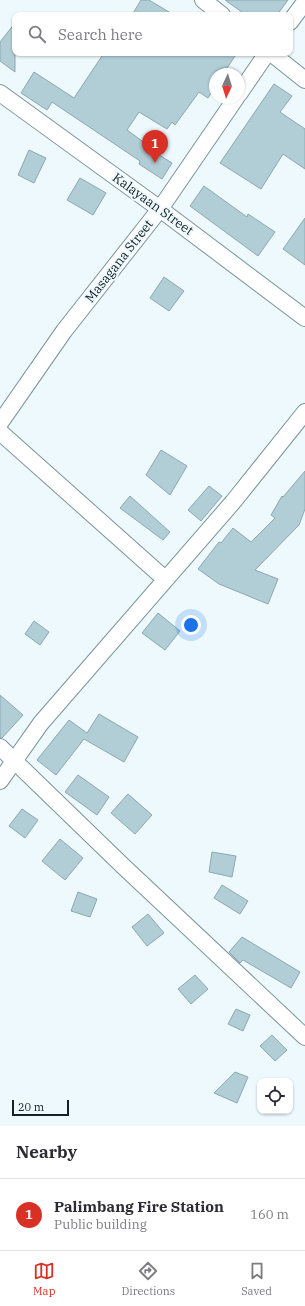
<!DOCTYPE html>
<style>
:root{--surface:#fff;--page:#f2f2f3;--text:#2b2b33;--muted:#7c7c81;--line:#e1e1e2;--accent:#d93025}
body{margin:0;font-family:"IBM Plex Serif",serif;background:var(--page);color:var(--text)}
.controls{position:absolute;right:12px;bottom:12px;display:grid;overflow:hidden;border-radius:8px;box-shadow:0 1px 3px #0004}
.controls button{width:36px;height:36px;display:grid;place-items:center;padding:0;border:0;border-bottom:1px solid var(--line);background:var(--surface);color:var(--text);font:20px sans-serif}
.compass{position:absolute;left:209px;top:68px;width:36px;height:36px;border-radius:50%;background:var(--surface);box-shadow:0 1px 3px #0004;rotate:184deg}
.scale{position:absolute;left:12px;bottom:10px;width:57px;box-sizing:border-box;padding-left:4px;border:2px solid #162124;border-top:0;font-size:11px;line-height:14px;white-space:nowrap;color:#162124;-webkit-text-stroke:3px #eef9fd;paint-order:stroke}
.you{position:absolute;left:191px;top:625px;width:14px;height:14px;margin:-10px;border:3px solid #fff;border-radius:50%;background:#1a73e8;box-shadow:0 0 0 6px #1a73e833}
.badge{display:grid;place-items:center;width:26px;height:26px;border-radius:50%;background:var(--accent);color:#fff;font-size:13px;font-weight:700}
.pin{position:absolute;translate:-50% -33px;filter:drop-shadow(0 1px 2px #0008)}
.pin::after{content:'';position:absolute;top:21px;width:14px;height:12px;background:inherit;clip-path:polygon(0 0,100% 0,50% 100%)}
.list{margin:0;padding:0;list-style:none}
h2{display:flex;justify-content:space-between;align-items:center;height:52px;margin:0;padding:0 16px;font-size:17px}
h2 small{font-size:13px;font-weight:400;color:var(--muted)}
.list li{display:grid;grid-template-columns:26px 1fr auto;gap:12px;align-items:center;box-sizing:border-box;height:72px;padding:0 16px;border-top:1px solid var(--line)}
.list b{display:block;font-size:15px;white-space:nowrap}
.list p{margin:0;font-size:13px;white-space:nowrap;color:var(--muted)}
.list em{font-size:13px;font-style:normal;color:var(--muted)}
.icon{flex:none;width:22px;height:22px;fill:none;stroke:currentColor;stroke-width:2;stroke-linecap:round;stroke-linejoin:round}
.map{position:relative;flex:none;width:305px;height:1126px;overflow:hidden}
.search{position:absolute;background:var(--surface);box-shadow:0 1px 3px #0004;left:12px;right:12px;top:12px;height:44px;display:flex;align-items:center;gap:10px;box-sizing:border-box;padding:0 14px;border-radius:8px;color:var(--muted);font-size:15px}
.sheet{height:124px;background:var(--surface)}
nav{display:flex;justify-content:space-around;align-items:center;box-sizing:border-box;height:56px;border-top:1px solid var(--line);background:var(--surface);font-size:11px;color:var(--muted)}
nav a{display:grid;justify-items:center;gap:2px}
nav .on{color:var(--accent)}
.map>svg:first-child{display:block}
</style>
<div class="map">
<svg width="305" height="1126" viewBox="0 0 305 1126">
<rect width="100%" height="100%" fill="#eef9fd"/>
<g fill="#b1ced6" stroke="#8ca8b0">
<polygon points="141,0 149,0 174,15 132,15"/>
<polygon points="225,0 288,0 277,15 246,15"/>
<polygon points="15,23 15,72 0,61 0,42"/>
<polygon points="104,53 237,53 223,74 215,74 215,87 208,98 199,92 175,125 172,122 167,129 139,112 127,130 153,149 153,151 172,163 162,179 139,164 140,161 52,102 47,110 21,93 34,72 74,98"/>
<polygon points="274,84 292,96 280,112 305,129 305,169 283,154 261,189 220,163"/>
<polygon points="29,150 46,158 34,183 18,175"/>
<polygon points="80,178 106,193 93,215 67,200"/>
<polygon points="204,186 247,217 248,214 275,232 258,256 190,206"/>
<polygon points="305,218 305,265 283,249"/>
<polygon points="164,277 184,291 169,311 150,298"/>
<polygon points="161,450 187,466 170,495 146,475"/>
<polygon points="305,471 305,509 299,525 255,570 278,579 268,604 219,584 198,569 219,542 221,543 233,528 251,542 275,518 271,515 282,496 283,497"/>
<polygon points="209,486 222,496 201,521 188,510"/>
<polygon points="130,496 170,532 163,540 120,508"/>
<polygon points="158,613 180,631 165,650 142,633"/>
<polygon points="34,621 49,632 40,645 25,634"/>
<polygon points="0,695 23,715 2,738 0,738"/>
<polygon points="99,714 138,737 124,762 84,739 56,775 37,760 69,720 87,733"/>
<polygon points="78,775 109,797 97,815 65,792"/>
<polygon points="128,794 152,815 135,834 111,813"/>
<polygon points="22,809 38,820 25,838 9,826"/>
<polygon points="60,839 83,858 65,880 42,861"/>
<polygon points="212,852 236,856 232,877 209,872"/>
<polygon points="222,885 248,901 240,914 214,898"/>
<polygon points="78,892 97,899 90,917 71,911"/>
<polygon points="148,914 164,933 147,946 132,927"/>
<polygon points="242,937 300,972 291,988 243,960 240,963 229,952"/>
<polygon points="195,975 208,989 191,1004 178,989"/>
<polygon points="236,1009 250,1015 243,1031 228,1024"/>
<polygon points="272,1035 287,1050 275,1061 260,1046"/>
<polygon points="235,1072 248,1077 237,1103 214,1093"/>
</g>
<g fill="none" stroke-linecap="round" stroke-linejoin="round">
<g stroke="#79949c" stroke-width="18">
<g id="street">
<polyline points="203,0 222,15"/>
<polyline points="290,22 305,2"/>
<polyline points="271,53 305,80"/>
<polyline points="0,93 160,209 305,318"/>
<polyline points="239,94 267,53"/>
<polyline points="0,423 64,331 160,209 236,98"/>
<polyline points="0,432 165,579"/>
<polyline points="0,747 123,866 305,1037"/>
<polyline points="0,781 41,723 233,502 305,412"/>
</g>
</g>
<use href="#street" stroke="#fff" stroke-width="16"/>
</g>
<g text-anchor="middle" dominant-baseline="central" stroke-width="4" stroke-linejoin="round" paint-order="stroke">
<g font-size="13" fill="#162124" stroke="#eef9fd">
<text transform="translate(153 204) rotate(36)">Kalayaan Street</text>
<text transform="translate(119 261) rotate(-52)">Masagana Street</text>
</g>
</g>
</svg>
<div class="controls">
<button><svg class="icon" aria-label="locate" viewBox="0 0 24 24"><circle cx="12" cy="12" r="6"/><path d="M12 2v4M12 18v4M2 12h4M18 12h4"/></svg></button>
</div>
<svg class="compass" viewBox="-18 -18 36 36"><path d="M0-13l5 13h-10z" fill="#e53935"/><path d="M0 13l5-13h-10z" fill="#7c7c81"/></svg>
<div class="scale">20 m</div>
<div class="you"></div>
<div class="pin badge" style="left:155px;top:163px">1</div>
<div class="search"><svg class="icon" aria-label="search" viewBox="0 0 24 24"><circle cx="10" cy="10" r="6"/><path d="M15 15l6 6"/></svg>Search here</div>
</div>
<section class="sheet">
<h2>Nearby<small></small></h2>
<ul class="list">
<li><span class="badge">1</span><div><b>Palimbang Fire Station</b><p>Public building</p></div><em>160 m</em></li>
</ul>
</section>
<nav>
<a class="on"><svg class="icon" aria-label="map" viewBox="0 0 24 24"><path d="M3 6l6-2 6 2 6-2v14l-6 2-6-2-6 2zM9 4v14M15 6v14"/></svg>Map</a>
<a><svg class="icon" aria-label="directions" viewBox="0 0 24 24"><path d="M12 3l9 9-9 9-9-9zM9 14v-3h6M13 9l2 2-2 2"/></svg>Directions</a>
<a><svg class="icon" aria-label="saved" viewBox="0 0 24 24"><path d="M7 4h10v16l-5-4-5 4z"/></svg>Saved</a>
</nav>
